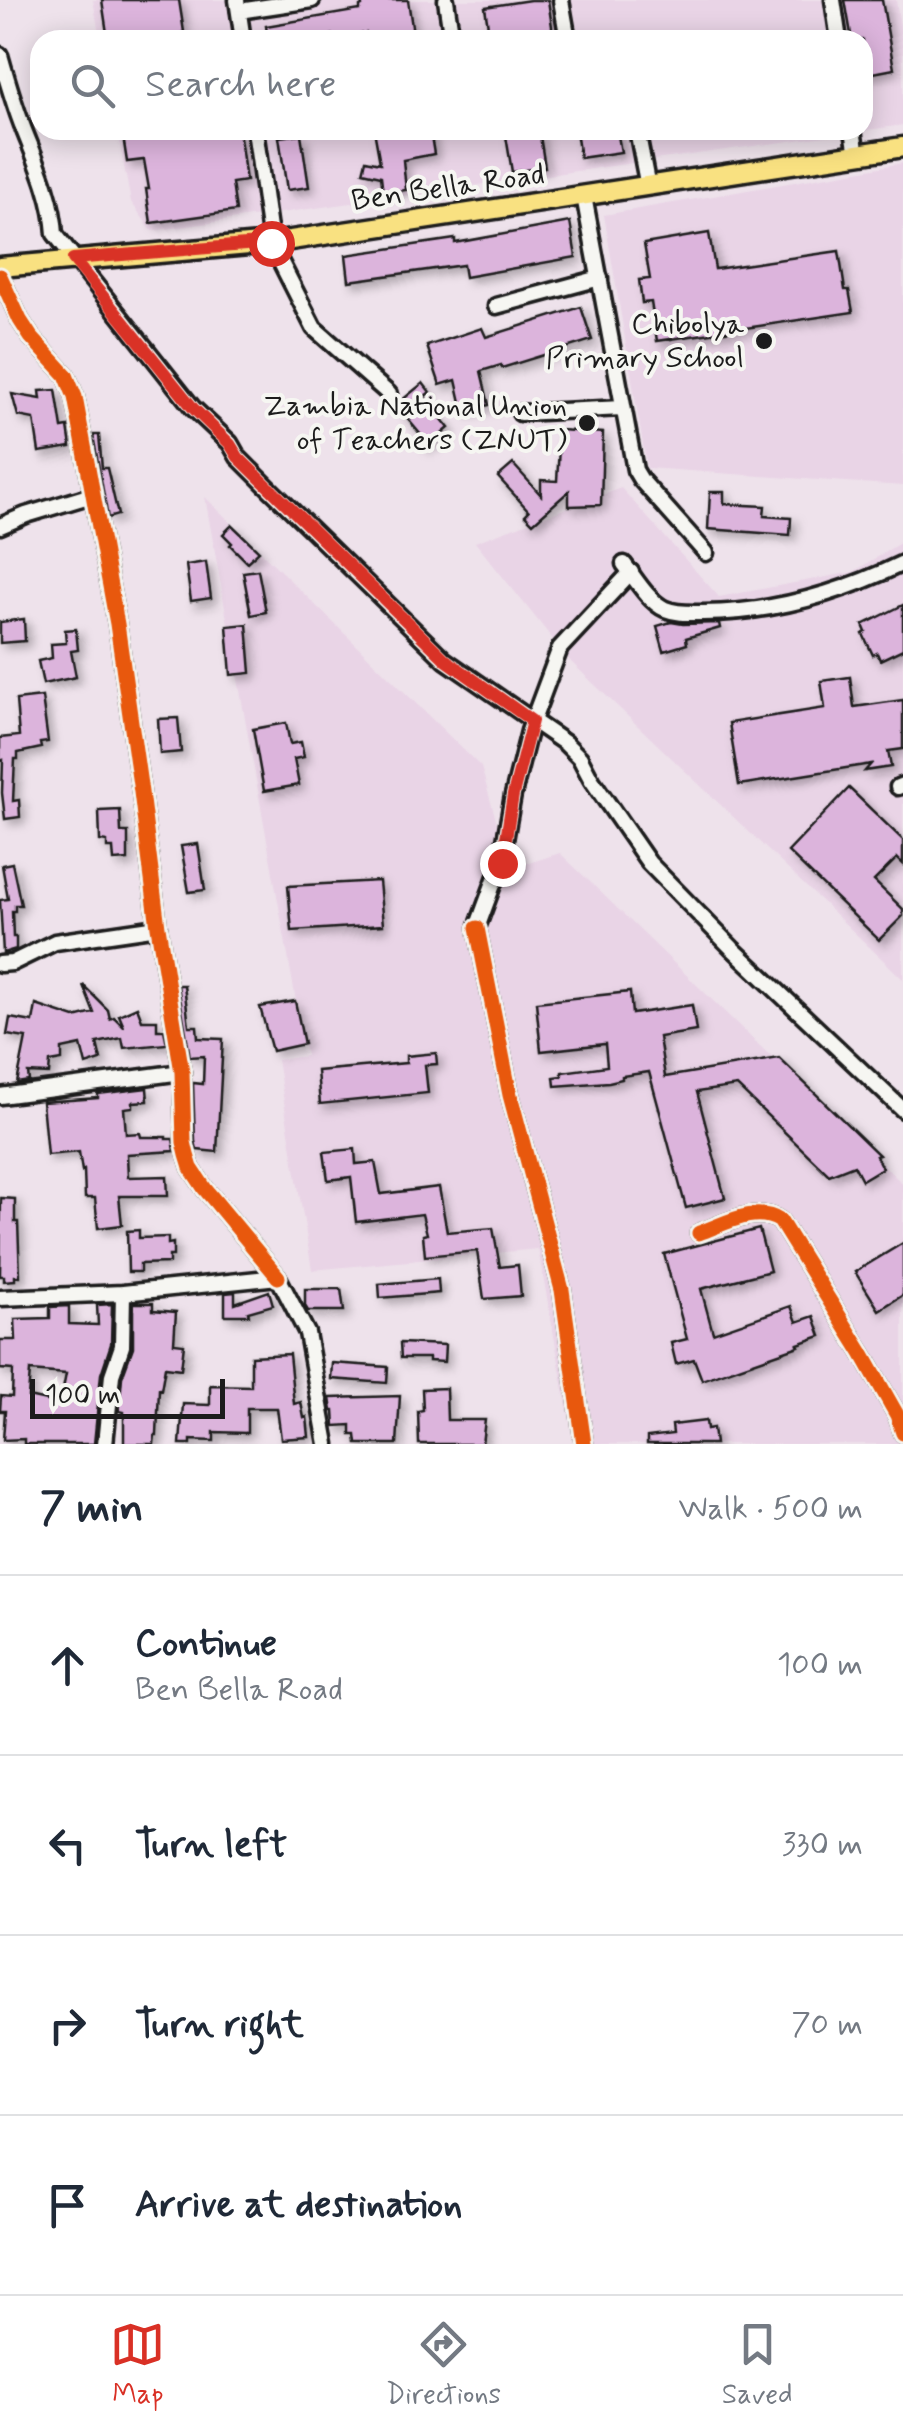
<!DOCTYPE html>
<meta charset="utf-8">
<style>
:root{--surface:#fff;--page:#f2f2f3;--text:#1f2937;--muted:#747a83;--line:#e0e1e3;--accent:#d93025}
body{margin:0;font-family:Mynerve,sans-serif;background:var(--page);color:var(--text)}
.scale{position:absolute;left:30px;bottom:25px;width:195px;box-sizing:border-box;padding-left:10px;border:5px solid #1c1c1c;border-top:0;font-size:28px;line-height:35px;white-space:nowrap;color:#1c1c1c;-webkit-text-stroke:8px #f6f6f2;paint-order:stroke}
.stop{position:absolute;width:30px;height:30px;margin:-22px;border:8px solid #d93025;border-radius:50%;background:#fff}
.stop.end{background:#d93025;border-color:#fff;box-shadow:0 2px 10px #0008}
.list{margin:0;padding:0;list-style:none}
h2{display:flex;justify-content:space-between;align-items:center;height:130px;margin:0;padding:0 40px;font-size:42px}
h2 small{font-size:32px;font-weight:400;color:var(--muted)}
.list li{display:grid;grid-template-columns:65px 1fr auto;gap:30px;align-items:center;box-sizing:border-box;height:180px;padding:0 40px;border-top:2px solid var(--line)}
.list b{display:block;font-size:38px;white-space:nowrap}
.list p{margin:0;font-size:32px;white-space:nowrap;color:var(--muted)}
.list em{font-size:32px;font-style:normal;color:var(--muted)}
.icon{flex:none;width:55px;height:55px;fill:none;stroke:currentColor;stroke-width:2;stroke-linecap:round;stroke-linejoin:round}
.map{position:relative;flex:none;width:903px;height:1444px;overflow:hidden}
.search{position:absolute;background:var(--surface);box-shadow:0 5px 25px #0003;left:30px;right:30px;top:30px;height:110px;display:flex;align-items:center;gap:25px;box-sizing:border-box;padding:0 35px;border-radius:30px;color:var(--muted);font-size:38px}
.sheet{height:850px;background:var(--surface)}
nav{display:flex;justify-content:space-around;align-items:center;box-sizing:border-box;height:140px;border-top:2px solid var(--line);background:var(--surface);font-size:28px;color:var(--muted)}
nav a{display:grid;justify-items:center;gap:5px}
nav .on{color:var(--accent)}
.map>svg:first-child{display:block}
</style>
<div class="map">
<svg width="903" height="1444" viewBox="0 0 903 1444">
<defs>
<filter id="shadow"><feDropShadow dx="5" dy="5" stdDeviation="5" flood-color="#0004"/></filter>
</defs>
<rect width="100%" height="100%" fill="#eee2eb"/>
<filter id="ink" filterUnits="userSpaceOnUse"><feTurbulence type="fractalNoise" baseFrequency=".01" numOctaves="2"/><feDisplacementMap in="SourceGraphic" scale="20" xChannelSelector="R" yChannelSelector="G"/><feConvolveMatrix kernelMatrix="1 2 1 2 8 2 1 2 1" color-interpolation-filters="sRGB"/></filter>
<g filter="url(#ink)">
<g fill="#e9d4e6">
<polygon points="93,0 896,0 903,46 903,125 152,231 131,202 117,130 863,130 863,40 100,40"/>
<polygon points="903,163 903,486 647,468 604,215"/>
<polygon points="621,488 719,597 853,572 903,541 903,979 572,663 475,542"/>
<polygon points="205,497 481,767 510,869 560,853 903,1184 903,1444 574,1444 538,1249 312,1270 277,1060 306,1056"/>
</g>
<g fill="#dcb4dc" stroke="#1c1c1c" stroke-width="2.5" fill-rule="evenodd" filter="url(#shadow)">
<polygon points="102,0 179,0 184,32 181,33 182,40 108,40"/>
<polygon points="361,0 408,0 414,40 367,40 366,33 333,39 332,35 304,40 268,40 266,26 360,10 360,7 362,6"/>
<polygon points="530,0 548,0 554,40 490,40 485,7"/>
<polygon points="845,0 882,0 894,69 863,75 863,40 852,40"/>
<polygon points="122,130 239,130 246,181 232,183 236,211 151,223 146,189 149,189 144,160 127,162"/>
<polygon points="374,130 430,130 434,154 403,160 406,190 383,193 381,176 363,172 366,160 380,163"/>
<polygon points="505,130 539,130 545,167 512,172"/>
<polygon points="585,130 617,130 621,152 580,158 576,131"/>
<polygon points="301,134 309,187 287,190 279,137"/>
<polygon points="570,222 576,257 465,277 463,265 349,281 346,255 455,239 455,243"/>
<polygon points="709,233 715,269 839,251 845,290 849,290 853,312 657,341 651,302 642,303 639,280 650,279 644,244"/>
<polygon points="581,307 592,340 502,368 501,365 481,371 489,405 463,411 456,380 440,385 427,346 482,328 486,337"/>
<polygon points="423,383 430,392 424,397 449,428 426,447 418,437 421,435 396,405"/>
<polygon points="56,390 62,428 68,427 71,447 39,452 34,419 18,416 12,394 41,399 40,391"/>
<polygon points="560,430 603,433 601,505 569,506 569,491 533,523 525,515 529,511 498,477 513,464 541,495 541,480 557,481"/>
<polygon points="93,435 99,435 102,468 107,468 118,515 108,518"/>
<polygon points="710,492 724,492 724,504 765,506 764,516 791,518 790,535 708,529"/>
<polygon points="232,525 259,551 247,562 230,545 232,543 223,534"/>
<polygon points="206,562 211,598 191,601 186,565"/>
<polygon points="258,570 266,612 251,615 243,572"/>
<polygon points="903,605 903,649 880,660 877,653 873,655 863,634 866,632 863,625"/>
<polygon points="24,619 25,641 0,643 0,622"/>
<polygon points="671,622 683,624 719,623 720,628 686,638 687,644 664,651 657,626"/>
<polygon points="247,624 251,673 231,675 227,626"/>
<polygon points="76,629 78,650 71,651 76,677 43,684 38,661 52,658 51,644 66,643 65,630"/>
<polygon points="850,677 854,707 903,700 903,749 888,751 891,767 865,771 871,764 739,785 729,723 825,708 821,681"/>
<polygon points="42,697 48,742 40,743 41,748 18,753 18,759 15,759 13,801 19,800 20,817 5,819 2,793 3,760 0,761 0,738 19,736 16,700"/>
<polygon points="178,718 181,752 160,754 158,719"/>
<polygon points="286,723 290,744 301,742 304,757 294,759 299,785 264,791 253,729"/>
<polygon points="849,788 903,840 903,864 897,858 874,881 903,909 903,916 879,940 788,852"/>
<polygon points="120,810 121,832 128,832 128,860 114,861 113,848 107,848 107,842 100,841 99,811"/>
<polygon points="198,844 205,890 189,892 181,846"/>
<polygon points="12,863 21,905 15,905 15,911 12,911 13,937 16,937 16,949 3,953 0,900 8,899 2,865"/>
<polygon points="379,881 383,925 292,931 288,886"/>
<polygon points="83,985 108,1010 110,1019 114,1017 124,1027 119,1015 137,1007 142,1020 157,1020 157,1030 164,1030 167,1044 124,1048 122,1038 97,1043 101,1060 86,1065 81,1045 62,1049 62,1060 50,1062 49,1074 28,1073 29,1081 17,1083 26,1038 7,1035 10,1018 33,1022 36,1005 75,1018 94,1013"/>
<polygon points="178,985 184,985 189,1026 197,1026 198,1038 223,1039 217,1152 197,1150 195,1141 193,1083 203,1084 204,1056 190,1057"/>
<polygon points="630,992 632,1014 692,1005 696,1031 659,1037 665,1077 779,1058 879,1155 876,1156 882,1168 862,1180 854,1165 829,1175 737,1086 697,1092 725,1198 686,1208 649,1072 622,1076 622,1079 609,1082 555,1086 554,1077 562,1076 562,1072 607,1066 605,1044 541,1051 536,1002"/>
<polygon points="295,1001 304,1044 272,1051 260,1007"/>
<polygon points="436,1053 437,1064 425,1065 428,1093 320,1104 317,1071 406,1063 406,1056"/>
<polygon points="147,1088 148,1101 133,1102 133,1107 124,1108 126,1134 140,1133 141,1137 166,1137 166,1139 173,1139 175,1151 127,1154 128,1177 167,1176 168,1196 119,1196 122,1225 98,1228 95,1198 85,1198 84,1170 82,1171 79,1152 47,1155 42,1102 98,1098 98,1094"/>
<polygon points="355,1149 356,1164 375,1162 381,1194 439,1187 447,1232 493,1228 500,1267 518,1265 521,1296 484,1299 477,1251 425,1256 423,1235 427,1234 422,1214 356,1222 351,1177 328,1180 324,1152"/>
<polygon points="1,1198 15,1199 15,1222 18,1222 20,1276 15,1276 15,1280 4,1281 4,1276 0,1276"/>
<polygon points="759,1229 770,1271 701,1289 713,1333 791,1306 797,1322 814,1316 821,1336 798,1344 799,1346 702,1380 694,1359 676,1364 671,1343 687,1339 664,1254"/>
<polygon points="139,1230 139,1238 168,1237 168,1244 173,1243 173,1256 169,1256 169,1263 140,1264 140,1272 128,1272 127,1231"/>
<polygon points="903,1243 903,1295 879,1310 855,1272"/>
<polygon points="438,1279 439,1293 380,1298 379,1284"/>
<polygon points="305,1289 341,1289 344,1311 308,1311 305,1306"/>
<polygon points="269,1291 273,1305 248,1312 249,1315 225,1315 225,1293 235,1292 235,1303"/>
<polygon points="133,1303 153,1303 153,1310 176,1312 174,1343 184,1344 181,1369 165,1367 161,1390 159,1389 157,1435 155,1435 154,1444 124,1444 124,1412 119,1411 122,1377 133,1347"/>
<path d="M112 1304 111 1344 101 1374 94 1444H24V1439L3 1440 5 1411H0L1 1396 12 1397 13 1370 0 1369V1340H16L15 1319 50 1318V1307L69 1306V1324L98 1325 97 1305ZM30 1371 66 1374 60 1404 28 1397Z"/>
<polygon points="400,1343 445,1345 444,1362 429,1361 429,1358 401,1358"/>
<polygon points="289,1354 294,1404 301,1402 304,1418 307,1417 309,1437 281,1439 277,1408 247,1408 247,1433 214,1432 214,1441 191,1440 191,1444 180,1444 183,1404 210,1405 210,1385 251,1386 251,1356"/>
<polygon points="332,1363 388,1367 387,1383 331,1379"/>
<polygon points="446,1388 447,1420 485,1420 482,1444 419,1444 418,1411 423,1410 422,1389"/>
<polygon points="400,1396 397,1444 357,1444 356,1435 351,1435 351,1425 335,1426 334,1411 332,1411 330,1398"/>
<polygon points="706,1421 707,1429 713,1428 715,1444 647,1444 647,1437 673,1434 672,1425"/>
</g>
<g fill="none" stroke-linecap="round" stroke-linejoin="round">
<g stroke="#1c1c1c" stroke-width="21">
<g id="minor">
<polyline points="237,0 243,40"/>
<polyline points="446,0 452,40"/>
<polyline points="561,0 568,40"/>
<polyline points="833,0 839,40"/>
<polyline points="239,11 312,0"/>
<path d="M0 55C7 80 14 105 24 130 37 163 53 198 55 234L193 408 230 443 238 457 271 490 445 660 565 743 580 758 591 779 649 863 732 948 903 1110"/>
<polyline points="255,130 271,243 314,328 389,394"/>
<polyline points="637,130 648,187"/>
<polyline points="853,130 857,155"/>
<polyline points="584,196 635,470 641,480 706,553"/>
<polyline points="0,276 20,320 31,337 66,375 75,397 117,624 141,792 158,927 182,1072 184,1142 187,1155 191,1168 205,1189 278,1277"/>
<polyline points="496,306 600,278"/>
<polyline points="520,413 623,408"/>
<polyline points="0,526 26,515 92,495"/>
<path d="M624 564C635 578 648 601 665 609 677 614 690 613 703 613 772 613 841 593 903 563"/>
<polyline points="898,787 903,785"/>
<polyline points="0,964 12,963 55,942 158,927"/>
<polyline points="0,1096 182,1072"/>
<path d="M699 1233C725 1224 755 1205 780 1221L862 1353 897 1415 903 1433"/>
<polyline points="0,1298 123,1293 278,1277 307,1333 327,1444"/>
<polyline points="105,1444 112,1375 122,1346 123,1293"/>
<polyline points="584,1444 562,1290 510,1095 477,928 501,863 513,795 529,731 560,648 631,572"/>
</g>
</g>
<g stroke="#1c1c1c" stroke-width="25">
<polyline id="major" points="0,267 271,243 903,147"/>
</g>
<use href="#minor" stroke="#f6f6f2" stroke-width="14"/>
<use href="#major" stroke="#f9e181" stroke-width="18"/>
<g stroke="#f6f6f2" stroke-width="21">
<g id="cycleway">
<polyline points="0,276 20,320 31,337 66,375 75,397 117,624 141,792 158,927 182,1072 184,1142 187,1155 191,1168 205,1189 278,1277"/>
<polyline points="477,928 510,1095 562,1290 584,1444"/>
<path d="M699 1233C725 1224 755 1205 780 1221L862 1353 897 1415 903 1433"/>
</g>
</g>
<use href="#cycleway" stroke="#e8590c" stroke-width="15"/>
</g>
</g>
<g fill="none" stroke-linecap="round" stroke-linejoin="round" filter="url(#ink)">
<polyline stroke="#d93025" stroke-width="12" points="271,243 73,259 193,408 230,444 238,457 446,660 532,721 513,795 502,863"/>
</g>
<g fill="#1c1c1c" stroke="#f6f6f2" stroke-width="4">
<circle cx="764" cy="341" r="10"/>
<circle cx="587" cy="423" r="10"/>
</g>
<g text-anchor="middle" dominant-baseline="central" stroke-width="8" stroke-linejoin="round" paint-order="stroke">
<g font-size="30" fill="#1c1c1c" stroke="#f6f6f2">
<text transform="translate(448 188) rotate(-8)">Ben Bella Road</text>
</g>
<g font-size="30" fill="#1c1c1c" stroke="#f6f6f2" text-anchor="end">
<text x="744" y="324">Chibolya<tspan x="744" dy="34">Primary School</tspan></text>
<text x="567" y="406">Zambia National Union<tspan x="567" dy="34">of Teachers (ZNUT)</tspan></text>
</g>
</g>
</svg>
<div class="scale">100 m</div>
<div class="stop" style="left:271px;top:243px"></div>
<div class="stop end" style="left:502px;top:863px"></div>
<div class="search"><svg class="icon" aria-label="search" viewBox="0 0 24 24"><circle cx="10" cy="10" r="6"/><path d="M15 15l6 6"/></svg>Search here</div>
</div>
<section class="sheet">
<h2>7 min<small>Walk · 500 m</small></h2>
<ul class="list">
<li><svg class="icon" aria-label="ahead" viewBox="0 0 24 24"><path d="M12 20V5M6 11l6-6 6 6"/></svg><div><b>Continue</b><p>Ben Bella Road</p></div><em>100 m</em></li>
<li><svg class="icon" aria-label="left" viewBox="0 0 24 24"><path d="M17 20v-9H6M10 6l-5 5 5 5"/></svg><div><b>Turn left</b></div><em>330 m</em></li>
<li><svg class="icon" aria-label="right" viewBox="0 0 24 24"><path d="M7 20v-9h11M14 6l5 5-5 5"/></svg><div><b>Turn right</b></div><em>70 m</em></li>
<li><svg class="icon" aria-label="arrive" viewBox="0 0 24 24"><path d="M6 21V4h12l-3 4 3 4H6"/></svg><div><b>Arrive at destination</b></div></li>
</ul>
</section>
<nav>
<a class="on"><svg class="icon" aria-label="map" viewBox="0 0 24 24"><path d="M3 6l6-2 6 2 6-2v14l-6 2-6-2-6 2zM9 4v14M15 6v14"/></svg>Map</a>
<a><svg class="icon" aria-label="directions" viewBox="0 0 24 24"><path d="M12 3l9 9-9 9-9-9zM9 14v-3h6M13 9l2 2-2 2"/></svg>Directions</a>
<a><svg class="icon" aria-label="saved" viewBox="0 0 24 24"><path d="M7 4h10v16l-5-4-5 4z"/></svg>Saved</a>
</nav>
